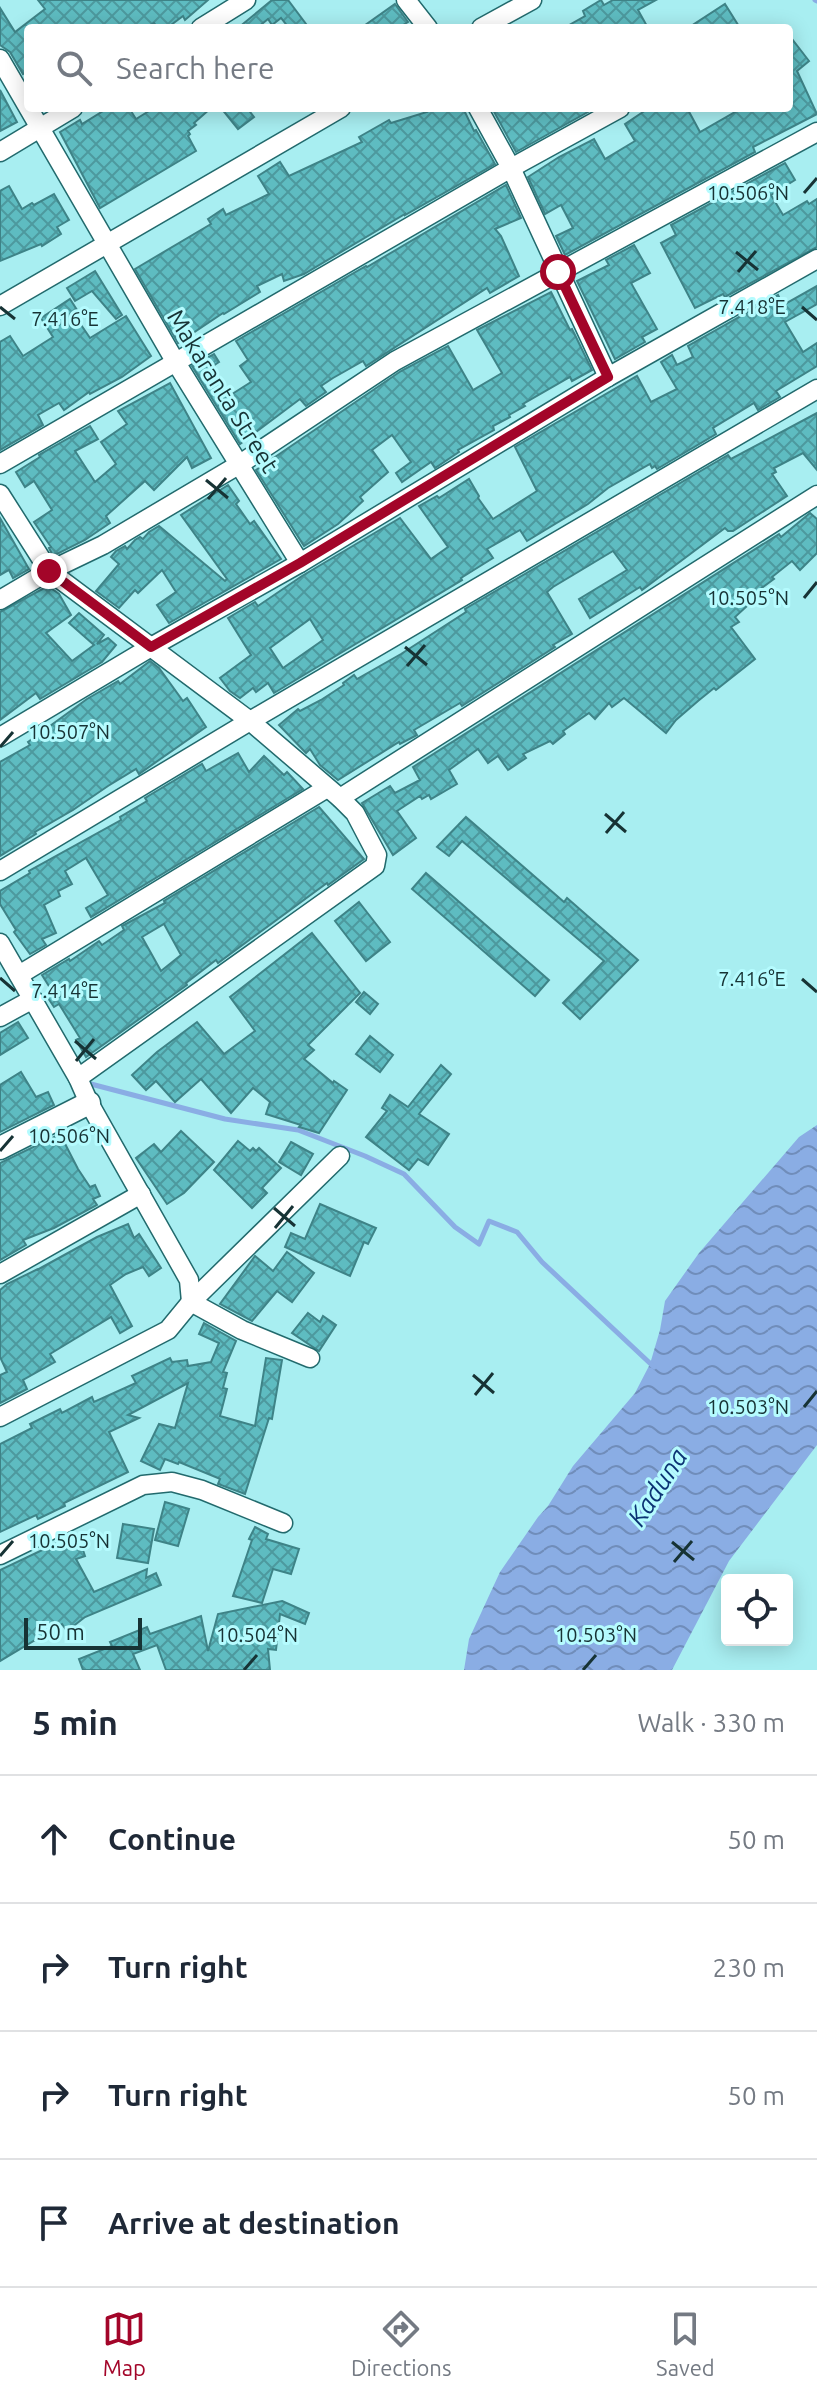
<!DOCTYPE html>
<meta charset="utf-8">
<style>
:root{--surface:#fff;--page:#f2f2f3;--text:#1f2937;--muted:#747a83;--line:#e0e1e3;--accent:#a30529}
body{margin:0;font-family:Ubuntu,sans-serif;background:var(--page);color:var(--text)}
.controls{position:absolute;right:24px;bottom:24px;display:grid;overflow:hidden;border-radius:8px;box-shadow:0 4px 20px #0003}
.controls button{width:72px;height:72px;display:grid;place-items:center;padding:0;border:0;border-bottom:2px solid var(--line);background:var(--surface);color:var(--text);font:40px sans-serif}
.scale{position:absolute;left:24px;bottom:20px;width:118px;box-sizing:border-box;padding-left:8px;border:4px solid #173335;border-top:0;font-size:22px;line-height:28px;white-space:nowrap;color:#173335;-webkit-text-stroke:6px #b5fbfe;paint-order:stroke}
.stop{position:absolute;width:24px;height:24px;margin:-18px;border:6px solid #a30529;border-radius:50%;background:#fff}
.stop.end{background:#a30529;border-color:#fff;box-shadow:0 2px 8px #0008}
.list{margin:0;padding:0;list-style:none}
h2{display:flex;justify-content:space-between;align-items:center;height:104px;margin:0;padding:0 32px;font-size:34px}
h2 small{font-size:26px;font-weight:400;color:var(--muted)}
.list li{display:grid;grid-template-columns:52px 1fr auto;gap:24px;align-items:center;box-sizing:border-box;height:128px;padding:0 32px;border-top:2px solid var(--line)}
.list b{display:block;font-size:30px;white-space:nowrap}
.list em{font-size:26px;font-style:normal;color:var(--muted)}
.icon{flex:none;width:44px;height:44px;fill:none;stroke:currentColor;stroke-width:2;stroke-linecap:round;stroke-linejoin:round}
.map{position:relative;flex:none;width:817px;height:1670px;overflow:hidden}
.search{position:absolute;background:var(--surface);box-shadow:0 4px 20px #0003;left:24px;right:24px;top:24px;height:88px;display:flex;align-items:center;gap:20px;box-sizing:border-box;padding:0 28px;border-radius:8px;color:var(--muted);font-size:30px}
.sheet{height:616px;background:var(--surface)}
nav{display:flex;justify-content:space-around;align-items:center;box-sizing:border-box;height:112px;border-top:2px solid var(--line);background:var(--surface);font-size:22px;color:var(--muted)}
nav a{display:grid;justify-items:center;gap:4px}
nav .on{color:var(--accent)}
.map>svg:first-child{display:block}
</style>
<div class="map">
<svg width="817" height="1670" viewBox="0 0 817 1670">
<defs>
<pattern id="water-waves" width="16" height="10" patternUnits="userSpaceOnUse" patternTransform="scale(2)"><rect width="16" height="10" fill="#8aade4"/><path d="M0 5q4-4 8 0t8 0" fill="none" stroke="#708dba"/></pattern>
<pattern id="building-cross-hatch" width="8" height="8" patternUnits="userSpaceOnUse" patternTransform="scale(2)"><rect width="8" height="8" fill="#5ebcc1"/><path d="M0 0l8 8M0 8l8-8" fill="none" stroke="#4d999e"/></pattern>
</defs>
<rect width="100%" height="100%" fill="#a8eef1"/>
<polygon fill="url(#water-waves)" points="817,1125 817,1445 729,1561 672,1670 464,1670 469,1639 500,1572 538,1517 548,1506 573,1466 635,1393 650,1364 660,1330 665,1301 699,1253 799,1137"/>
<g fill="none" stroke-linecap="round" stroke-linejoin="round">
<g stroke="#8aade4" stroke-width="5">
<polyline points="815,0 817,1"/>
<polyline points="87,1083 225,1119 298,1130 365,1156 404,1174 455,1227 479,1244 489,1221 517,1232 542,1262 654,1367"/>
</g>
</g>
<g fill="url(#building-cross-hatch)" stroke="#3e8387" stroke-width="2" fill-rule="evenodd">
<polygon points="38,0 208,0 185,20 183,16 167,28 158,28 154,23 145,28 28,28 28,71 23,74 10,52 0,45 0,8 15,32 45,9"/>
<polygon points="272,0 288,0 309,28 289,28 281,18 272,25 268,19 257,28 238,28"/>
<polygon points="601,0 604,5 613,0 656,0 638,10 648,28 564,28 585,16 583,11"/>
<polygon points="395,4 408,22 398,28 361,28"/>
<polygon points="725,4 740,28 688,28"/>
<polygon points="789,35 809,61 797,71 817,114 753,147 755,152 565,255 556,236 573,228 561,205 545,214 528,177 559,157 594,139 605,159 635,141 625,124 649,108 687,108 700,132 742,108 789,108"/>
<polygon points="0,90 17,122 0,131"/>
<polygon points="108,108 129,108 136,119 154,108 211,108 194,123 196,125 188,131 190,134 188,136 196,151 100,208 60,132 80,120 82,124"/>
<polygon points="221,108 247,108 254,117 238,129"/>
<polygon points="425,108 463,108 474,131 476,130 495,164 405,215 405,214 304,274 284,281 282,274 257,286 260,292 224,314 223,313 178,343 135,269 211,224 208,219 223,209 226,215 269,194 258,176 280,162 289,176 362,142 359,137 389,120 391,123 427,112"/>
<polygon points="492,108 595,108 516,152"/>
<polygon points="785,163 795,180 771,195 783,215 807,201 809,204 817,199 817,247 725,297 723,294 695,308 661,243 676,235 671,225"/>
<polygon points="506,185 521,218 495,229 501,236 519,276 490,293 487,288 366,366 363,361 333,378 321,386 326,392 306,406 300,399 240,444 192,366 214,354 219,362 210,368 229,396 251,382 240,366 248,360 236,341 366,266 367,267"/>
<polygon points="9,186 22,209 32,203 34,205 54,194 69,220 57,227 61,234 42,246 41,244 0,261 0,191"/>
<polygon points="634,245 650,273 631,283 657,329 642,337 645,342 615,359 577,281 609,265 606,260"/>
<polygon points="95,271 122,315 116,319 92,291 75,301 67,288"/>
<path d="M817 286V304L785 322 803 352 817 343V366L776 391 780 397 758 410 754 403 713 428 716 434 657 469 655 466 652 468 650 464 608 488 588 504 527 541 520 530 487 549 493 558 461 578 462 580 274 693 268 683 256 692 253 688 240 698 230 691 220 678 251 655 228 618 255 602 258 606 302 576 400 518 431 559 448 547 419 506 437 496 439 498 469 479 479 496 478 498 493 519 537 491 515 447 637 376 651 402 677 389 661 362 672 355 677 365 693 357 688 346 778 295 783 305ZM310 619 323 640 283 668 270 648Z"/>
<polygon points="551,292 570,330 572,329 575,335 592,370 572,381 570,377 523,404 525,406 509,415 510,417 493,426 494,430 458,450 459,452 435,468 431,462 402,482 396,473 411,462 392,435 372,450 388,472 360,497 363,501 338,524 304,546 256,470 401,371 448,346 473,390 502,373 477,330"/>
<polygon points="70,299 79,313 75,316 90,338 126,316 151,356 122,377 90,394 89,392 64,410 59,403 38,415 43,425 0,450 0,342 10,336 23,356 53,337 41,318"/>
<polygon points="170,383 211,458 192,468 187,457 154,490 145,481 106,516 110,523 85,540 53,556 49,548 51,547 34,522 52,510 34,481 25,487 16,472 40,457 39,455 90,426 98,439 75,451 95,482 116,464 101,442 127,424 118,411"/>
<polygon points="817,413 817,470 803,453 774,468 776,472 772,474 787,496 733,531 728,531 725,528 642,590 640,587 590,618 579,599 627,570 613,551 553,587 547,592 572,634 553,645 555,647 462,706 460,703 414,730 417,735 400,744 399,742 338,780 320,765 310,749 306,753 279,725 298,709 300,711 321,700 344,685 343,683 354,675 357,679 401,654 466,612 465,609 728,455 731,459"/>
<polygon points="228,485 239,501 236,504 250,524 254,521 281,559 169,623 157,605 176,592 162,570 138,593 135,590 119,608 96,591 119,564 111,557 116,551 125,546 127,549 135,540 140,537 143,539 149,532 159,526 225,581 227,579 181,515"/>
<polygon points="810,513 817,519 817,553 800,570 792,561 772,577 774,579 759,590 761,593 735,617 739,622 731,627 755,659 716,690 714,688 698,701 676,720 666,733 624,698 612,707 609,703 595,719 589,713 563,731 565,734 553,744 550,741 523,754 526,758 508,770 498,756 488,763 478,749 449,770 457,784 431,799 429,795 422,799 420,796 397,811 416,838 393,855 362,803 390,786 395,793 420,780 413,767 779,534 781,537"/>
<polygon points="0,518 29,569 13,578 9,570 0,575"/>
<polygon points="48,586 59,594 71,615 46,633 72,661 94,645 69,623 79,613 104,635 97,644 108,638 116,645 102,662 40,699 36,693 0,720 0,612"/>
<polygon points="150,661 159,668 183,701 187,698 206,727 139,774 136,769 108,786 73,810 35,832 36,834 0,856 0,762 30,745 28,742 43,731 87,699 118,681 120,684"/>
<polygon points="238,753 249,772 264,756 284,775 287,772 303,789 91,917 86,908 108,895 86,858 65,871 72,884 58,891 60,896 44,905 56,933 42,939 46,945 30,954 14,932 16,930 0,904 0,891 30,873 29,871 121,820 120,817 147,801 145,798 202,764 206,771"/>
<path d="M319 807 364 859 328 885 327 883 218 963 216 960 186 983 187 985 86 1057 76 1040 80 1038 59 1004 54 1007 46 995 52 991 42 975 69 959 70 961 99 941 102 945 124 930 122 926 165 903 164 901ZM164 924 181 955 161 971 142 937Z"/>
<polygon points="466,817 564,902 567,898 638,960 580,1019 563,1003 604,961 462,841 449,856 437,847"/>
<polygon points="426,873 549,980 535,996 412,889"/>
<polygon points="359,902 390,942 366,961 335,921"/>
<polygon points="312,933 360,993 308,1045 314,1050 304,1059 333,1083 334,1081 347,1090 319,1133 299,1127 301,1125 266,1114 270,1102 253,1088 231,1113 201,1079 175,1102 156,1081 146,1090 132,1075 157,1052 197,1022 224,1054 255,1031 230,997"/>
<polygon points="364,992 378,1004 370,1014 356,1002"/>
<polygon points="18,1022 28,1038 0,1055 0,1033"/>
<polygon points="370,1036 393,1055 380,1072 356,1054"/>
<polygon points="441,1065 451,1074 419,1114 449,1134 428,1165 418,1159 409,1170 366,1137 387,1111 382,1108 390,1095 408,1107"/>
<polygon points="21,1072 36,1097 48,1092 54,1105 0,1132 0,1085"/>
<polygon points="181,1131 214,1162 184,1193 167,1204 136,1158 154,1144 161,1152"/>
<polygon points="60,1134 78,1169 90,1187 95,1185 100,1196 93,1199 97,1205 54,1228 23,1240 26,1245 0,1260 0,1163"/>
<polygon points="238,1141 250,1151 253,1148 256,1151 259,1148 281,1168 262,1188 267,1193 252,1208 214,1170"/>
<polygon points="291,1142 313,1154 301,1175 279,1162"/>
<polygon points="320,1204 376,1228 368,1244 364,1242 350,1276 285,1247 291,1233 305,1239"/>
<polygon points="128,1224 134,1238 139,1234 161,1268 149,1276 143,1267 126,1274 110,1285 132,1326 120,1333 111,1317 50,1354 55,1362 23,1380 27,1389 0,1403 0,1375 7,1372 0,1357 0,1290 7,1284 38,1269 37,1270 97,1237"/>
<polygon points="287,1252 314,1273 292,1302 277,1291 252,1321 220,1304 255,1256 273,1271"/>
<polygon points="308,1313 320,1322 323,1316 336,1325 319,1351 292,1333"/>
<polygon points="204,1323 236,1341 223,1372 227,1373 223,1388 227,1389 220,1416 255,1426 266,1358 282,1360 272,1419 269,1418 245,1494 218,1484 220,1479 218,1478 179,1462 178,1464 165,1459 160,1470 141,1461 159,1424 175,1428 188,1383 128,1415 139,1418 109,1432 128,1472 64,1503 65,1506 38,1519 36,1515 0,1532 0,1444 32,1428 30,1424 60,1409 62,1413 92,1397 94,1402 136,1383 132,1376 170,1358 172,1362 187,1360 188,1366 211,1362 219,1343 199,1334"/>
<polygon points="165,1502 189,1509 178,1546 155,1540"/>
<polygon points="123,1524 154,1529 148,1563 117,1558"/>
<polygon points="255,1527 268,1534 266,1539 299,1549 291,1574 273,1569 262,1603 233,1596 252,1540 249,1539"/>
<polygon points="78,1535 85,1556 76,1559 94,1592 147,1569 146,1578 156,1573 161,1585 85,1617 67,1631 62,1624 0,1661 0,1570 55,1544"/>
<polygon points="282,1601 309,1613 305,1624 280,1614 276,1650 268,1649 270,1670 166,1670 157,1645 133,1654 140,1670 83,1670 79,1659 112,1646 110,1642 147,1627 150,1634 201,1616 208,1651 218,1614"/>
</g>
<g fill="none" stroke-linecap="round" stroke-linejoin="round">
<g stroke="#226a6d" stroke-width="21">
<g id="minor">
<polyline points="406,0 428,28"/>
<polyline points="201,28 246,0"/>
<polyline points="481,28 532,0"/>
<polyline points="0,59 175,361 300,563"/>
<polyline points="478,108 511,168 608,377"/>
<polyline points="0,152 73,108"/>
<polyline points="0,306 341,108"/>
<polyline points="0,464 511,168 620,108"/>
<polyline points="0,494 49,571 250,721 340,798 355,813 377,855 375,866 78,1078"/>
<polyline points="0,600 49,571 103,545 240,464 395,361 817,132"/>
<polyline points="0,737 151,647 300,563 608,377 817,259"/>
<polyline points="340,798 817,495"/>
<polyline points="0,871 250,721 817,389"/>
<polyline points="0,943 78,1078 89,1103 189,1280 191,1302"/>
<polyline points="19,975 327,788"/>
<polyline points="0,1017 33,999"/>
<polyline points="0,1274 141,1194"/>
<polyline points="191,1302 242,1330 310,1358"/>
<polyline points="0,1417 168,1330 191,1302 340,1156"/>
<polyline points="0,1555 143,1485 172,1482 202,1490 283,1523"/>
</g>
</g>
<g stroke="#226a6d" stroke-width="25">
<polyline id="tertiary" points="0,1148 89,1103"/>
</g>
<use href="#minor" stroke="#fff" stroke-width="18"/>
<use href="#tertiary" stroke="#fff" stroke-width="22"/>
</g>
<g fill="none" stroke-linecap="round" stroke-linejoin="round">
<polyline stroke="#a30529" stroke-width="10" points="49,571 151,647 300,563 608,377 558,272"/>
</g>
<path fill="none" stroke="#173335" stroke-width="3" d="M804 193 817 178M736 252 758 270M738 272 756 251M0 307 15 319M802 307 817 320M206 480 228 498M208 499 226 478M804 598 817 582M405 647 427 665M407 666 425 645M0 747 13 732M605 814 626 832M606 833 624 812M0 978 15 991M802 979 817 992M75 1041 96 1059M76 1061 94 1039M0 1151 13 1136M274 1208 295 1226M275 1228 293 1206M473 1375 494 1393M475 1395 493 1373M804 1407 817 1391M672 1542 694 1560M0 1556 13 1541M674 1562 692 1541M244 1670 257 1655M583 1670 596 1655"/>
<g text-anchor="middle" dominant-baseline="central" stroke-width="6" stroke-linejoin="round" paint-order="stroke">
<g font-size="24" fill="#173335" stroke="#b5fbfe">
<text transform="translate(223 391) rotate(58)">Makaranta Street</text>
</g>
<g font-size="26" font-style="italic" fill="#0b3374" stroke="#b5fbfe">
<text transform="translate(657 1487) rotate(-57)">Kaduna</text>
</g>
</g>
<g font-size="20" text-anchor="middle" fill="#173335" stroke="#b5fbfe" stroke-width="6" stroke-linejoin="round" paint-order="stroke">
<text x="748" y="200">10.506°N</text>
<text x="752" y="314">7.418°E</text>
<text x="65" y="326">7.416°E</text>
<text x="748" y="605">10.505°N</text>
<text x="69" y="739">10.507°N</text>
<text x="752" y="986">7.416°E</text>
<text x="65" y="998">7.414°E</text>
<text x="69" y="1143">10.506°N</text>
<text x="748" y="1414">10.503°N</text>
<text x="69" y="1548">10.505°N</text>
<text x="257" y="1642">10.504°N</text>
<text x="596" y="1642">10.503°N</text>
</g>
</svg>
<div class="controls">
<button><svg class="icon" aria-label="locate" viewBox="0 0 24 24"><circle cx="12" cy="12" r="6"/><path d="M12 2v4M12 18v4M2 12h4M18 12h4"/></svg></button>
</div>
<div class="scale">50 m</div>
<div class="stop" style="left:558px;top:272px"></div>
<div class="stop end" style="left:49px;top:571px"></div>
<div class="search"><svg class="icon" aria-label="search" viewBox="0 0 24 24"><circle cx="10" cy="10" r="6"/><path d="M15 15l6 6"/></svg>Search here</div>
</div>
<section class="sheet">
<h2>5 min<small>Walk · 330 m</small></h2>
<ul class="list">
<li><svg class="icon" aria-label="ahead" viewBox="0 0 24 24"><path d="M12 20V5M6 11l6-6 6 6"/></svg><div><b>Continue</b></div><em>50 m</em></li>
<li><svg class="icon" aria-label="right" viewBox="0 0 24 24"><path d="M7 20v-9h11M14 6l5 5-5 5"/></svg><div><b>Turn right</b></div><em>230 m</em></li>
<li><svg class="icon" aria-label="right" viewBox="0 0 24 24"><path d="M7 20v-9h11M14 6l5 5-5 5"/></svg><div><b>Turn right</b></div><em>50 m</em></li>
<li><svg class="icon" aria-label="arrive" viewBox="0 0 24 24"><path d="M6 21V4h12l-3 4 3 4H6"/></svg><div><b>Arrive at destination</b></div></li>
</ul>
</section>
<nav>
<a class="on"><svg class="icon" aria-label="map" viewBox="0 0 24 24"><path d="M3 6l6-2 6 2 6-2v14l-6 2-6-2-6 2zM9 4v14M15 6v14"/></svg>Map</a>
<a><svg class="icon" aria-label="directions" viewBox="0 0 24 24"><path d="M12 3l9 9-9 9-9-9zM9 14v-3h6M13 9l2 2-2 2"/></svg>Directions</a>
<a><svg class="icon" aria-label="saved" viewBox="0 0 24 24"><path d="M7 4h10v16l-5-4-5 4z"/></svg>Saved</a>
</nav>
